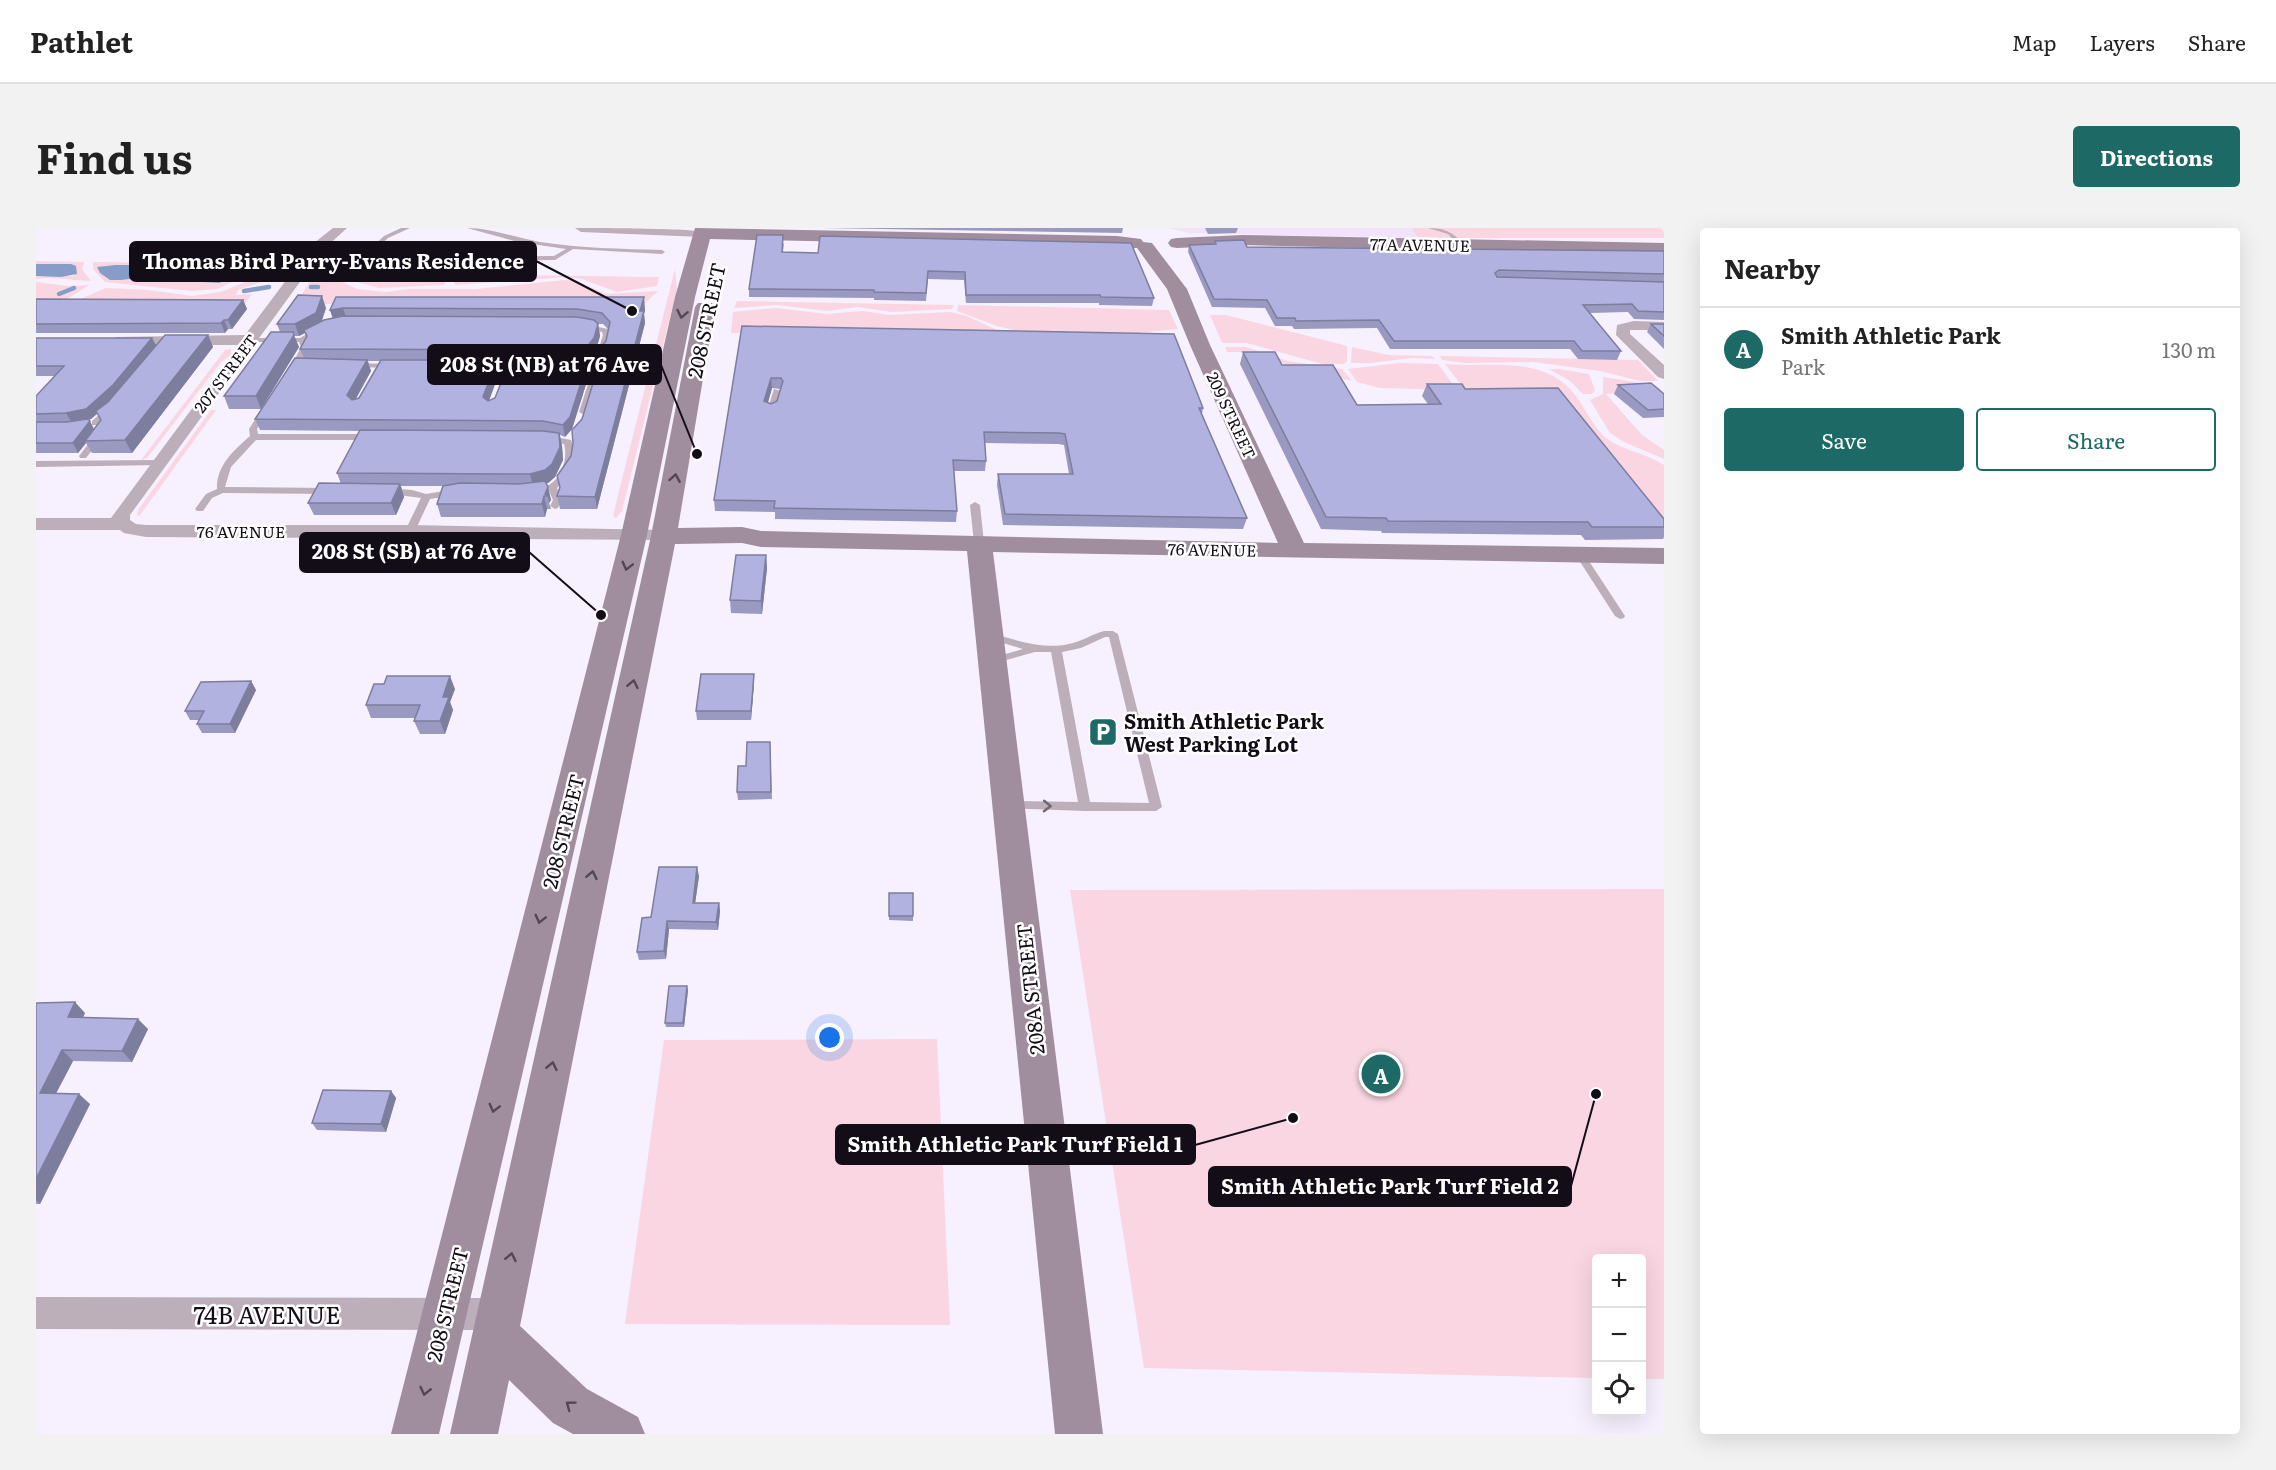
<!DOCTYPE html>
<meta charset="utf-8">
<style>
:root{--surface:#fff;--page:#f2f2f2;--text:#222;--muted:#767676;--line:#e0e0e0;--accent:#1c6966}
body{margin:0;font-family:Literata,serif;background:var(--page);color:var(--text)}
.controls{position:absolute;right:18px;bottom:18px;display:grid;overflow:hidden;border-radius:6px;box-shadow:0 6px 24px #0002}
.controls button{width:54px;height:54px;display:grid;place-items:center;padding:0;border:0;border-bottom:2px solid var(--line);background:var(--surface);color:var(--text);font:30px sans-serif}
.you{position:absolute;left:794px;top:810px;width:21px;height:21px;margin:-15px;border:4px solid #fff;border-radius:50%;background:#1a73e8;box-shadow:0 0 0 9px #1a73e833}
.badge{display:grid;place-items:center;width:39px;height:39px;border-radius:50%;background:var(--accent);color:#fff;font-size:20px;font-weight:700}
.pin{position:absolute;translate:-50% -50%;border:3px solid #fff;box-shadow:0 2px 6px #0006}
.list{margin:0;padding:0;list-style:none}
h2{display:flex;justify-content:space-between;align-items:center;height:78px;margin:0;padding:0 24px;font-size:26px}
h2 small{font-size:20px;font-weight:400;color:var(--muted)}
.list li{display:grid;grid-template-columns:39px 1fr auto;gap:18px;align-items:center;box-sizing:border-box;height:84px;padding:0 24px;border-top:2px solid var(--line)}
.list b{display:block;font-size:22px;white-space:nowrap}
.list p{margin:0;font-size:20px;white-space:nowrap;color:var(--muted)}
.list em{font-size:20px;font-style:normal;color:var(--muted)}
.actions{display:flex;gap:12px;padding:18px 24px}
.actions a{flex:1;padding:14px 0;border:2px solid var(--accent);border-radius:6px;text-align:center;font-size:21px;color:var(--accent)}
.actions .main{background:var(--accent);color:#fff}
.icon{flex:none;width:33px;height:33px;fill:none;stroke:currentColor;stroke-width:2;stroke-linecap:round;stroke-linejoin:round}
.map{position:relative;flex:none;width:1628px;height:1206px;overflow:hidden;border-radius:6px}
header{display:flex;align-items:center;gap:36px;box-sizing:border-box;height:84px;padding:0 30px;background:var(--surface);border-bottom:2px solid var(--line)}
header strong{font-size:28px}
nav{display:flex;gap:33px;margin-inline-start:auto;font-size:21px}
.intro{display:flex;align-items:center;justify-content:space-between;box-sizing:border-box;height:144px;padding:0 36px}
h1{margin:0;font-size:42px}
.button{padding:15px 27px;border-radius:6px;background:var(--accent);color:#fff;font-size:21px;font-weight:700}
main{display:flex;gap:36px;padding:0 36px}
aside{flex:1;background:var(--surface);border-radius:6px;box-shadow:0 6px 24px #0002}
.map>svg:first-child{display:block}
</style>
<header>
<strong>Pathlet</strong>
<nav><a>Map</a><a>Layers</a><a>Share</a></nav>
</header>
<div class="intro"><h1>Find us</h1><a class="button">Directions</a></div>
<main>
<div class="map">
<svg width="1628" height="1206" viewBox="0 0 1628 1206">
<rect width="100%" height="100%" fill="#f7f0fe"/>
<polygon fill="#f0e3fb" points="1132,0 1375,0 1382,10 1153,5"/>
<g fill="#f9d6e2" fill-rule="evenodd">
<polygon points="1375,0 1628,0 1628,10 1382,10"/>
<path d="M0 33 48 34 46 41 55 53C36 53 18 48 0 51V48H38L40 38 0 36Z"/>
<path d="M57 34 254 36 244 49H207L181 61 156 63 69 54 57 41ZM111 36 200 39 202 44 183 55 104 50 85 52 66 38Z"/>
<polygon points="639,41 641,61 586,283 580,290 577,288 584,259"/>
<polygon points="282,44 413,46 408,57 343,60 308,50 278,50"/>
<polygon points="422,46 611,49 623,49 621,58 581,64 546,51 531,49 420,57 418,55"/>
<polygon points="216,51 231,52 202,62 200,67 216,66 209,76 35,75 70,60 112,62 156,68 185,64"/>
<polygon points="529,52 541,53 570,66 622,63 607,77 260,76 274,53 304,53 321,61 350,64 373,61 440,61"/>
<polygon points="0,54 33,58 53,57 28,73 0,75"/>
<polygon points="701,73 918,77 916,81 856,84 821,79 791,83 741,77 698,80"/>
<polygon points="922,77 1133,82 1142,101 1101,105 982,103 961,98 921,83"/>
<polygon points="740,80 791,86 827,83 853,87 914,84 931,88 963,103 1123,107 1137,105 1141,113 695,105 697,84"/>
<polygon points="1174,87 1190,87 1311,118 1311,133 1308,136 1287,136 1210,115 1186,115"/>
<polygon points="1189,119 1210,119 1252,133 1306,141 1316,153 1203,124 1191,124"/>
<polygon points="1316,119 1352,127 1396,128 1399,131 1376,130 1334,135 1315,135"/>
<polygon points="195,121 195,127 185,134 111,230 105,232 189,122"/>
<polygon points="1404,128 1602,132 1622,153 1604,153 1564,143 1498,134 1429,135 1406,132"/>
<polygon points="1364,135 1402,136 1421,162 1344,160 1321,154 1312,141"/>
<path d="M1409 136C1452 140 1502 127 1535 162 1548 176 1555 197 1570 210 1587 223 1610 225 1628 237V296L1429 162Z"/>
<polygon points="1523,141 1553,146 1559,162 1556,166 1547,166 1534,153 1513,141"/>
<polygon points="1567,149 1619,157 1623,161 1570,166 1606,207 1628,222 1628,231 1588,214 1574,205 1554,172 1567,166"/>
<polygon points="175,182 180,182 104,287 101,288 102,282"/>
<polygon points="1628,661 1628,1151 1606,1151 1606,1030 1560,1030 1560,1150 1108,1140 1034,662"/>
<polygon points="901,811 914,1097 589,1096 628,812"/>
</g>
<g fill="#869ec7">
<polygon points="0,36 35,36 40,38 41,46 25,49 0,48"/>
<polygon points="79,37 189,37 201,39 202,44 196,50 183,55 104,50 85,52 74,52 64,45 61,39"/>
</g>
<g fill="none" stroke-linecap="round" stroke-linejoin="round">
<g stroke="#869ec7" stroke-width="4.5">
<polyline points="275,59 282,59"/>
<polyline points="208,63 233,59"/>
<polyline points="23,66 38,60"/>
</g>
<g fill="#bcafba" fill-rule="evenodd">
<path d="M365 0H374L352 10 332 29 518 28 530 21 482 14 431 0C455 0 480 10 504 14 545 20 585 21 626 22L629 24 626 26 537 21 519 32 273 34 270 32 273 30H324L348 8Z"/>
<path d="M1392 0C1409 0 1417 4 1428 17L1423 18 1412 6Z"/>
<polygon points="544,95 572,101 575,107 570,124 557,138 562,150 551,184 547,186 543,184 554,150 550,140 533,140 529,138 533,136 551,136 562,123 567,107 566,104 544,99"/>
<polygon points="279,101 286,103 269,113 273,119 265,135 271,137 267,139 256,137 265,119 263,114 213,114 209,112 213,110 264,110"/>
<polygon points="314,135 356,136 360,138 356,140 317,139 313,137"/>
<polygon points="738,161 745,163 739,183 735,185 731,183"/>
<polygon points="73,178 80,180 62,197 56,197 56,193"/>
<path d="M224 184 231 186 221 201 222 206H337L341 209 337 212H220L195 239 189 259 294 260 298 263 294 266 187 265 176 270 167 283H161L159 281 170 266 181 261C180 238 198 222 214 208L213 201Z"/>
<polygon points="60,206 67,208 50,230 44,230 43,228"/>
<path d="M510 207 535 212C542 229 534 248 521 260L525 272 522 280 519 281 514 278 517 272 513 263 497 266 493 263C498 259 505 261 511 258 526 251 532 231 528 216L507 212V208Z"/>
<polygon points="122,232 125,233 125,237 0,239 0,233"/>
<polygon points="351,260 376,262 390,266 419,261 423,264 419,267 394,271 379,303 374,306 369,303 385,270 348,265 347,263"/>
<polygon points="939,274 944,277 948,315 943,318 938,315 934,277"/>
<polygon points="1544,323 1547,324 1589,388 1588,390 1584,391 1579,388 1539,326"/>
<path d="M1068 403H1077L1082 406 1126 579 1120 583H1049L970 580 968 577 974 573 1042 574 1015 424H999L956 436 952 435 951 433 952 431 987 421 950 410 949 408 954 405C981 412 1009 423 1037 415 1048 412 1057 406 1068 403ZM1069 409H1073L1113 575 1054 574 1026 424 1045 420Z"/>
</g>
<g fill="#bcafba" fill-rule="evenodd">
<polygon points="297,0 311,0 288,21 94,287 94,292 100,296 110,297 374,297 628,302 635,304 637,308 635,312 110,309 88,305 84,302 0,302 0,290 75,290 203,117 86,117 81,115 78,112 81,109 209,107 278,15"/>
<path d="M539 0C559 0 663 0 673 5L666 9 545 4Z"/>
<polygon points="1598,93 1628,94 1628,102 1594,102 1594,106 1628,137 1628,151 1622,149 1580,107 1581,97"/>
<polygon points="0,1069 463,1070 475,1074 479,1086 475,1098 463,1102 0,1101"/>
</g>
<g fill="#a08d9d" fill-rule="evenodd">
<polygon points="659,0 1081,8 1105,11 1107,14 1116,15 1151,61 1174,117 1268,315 1628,320 1628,336 957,324 1067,1206 1019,1206 931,323 725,319 706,315 639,316 484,1098 551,1161 602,1189 609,1206 537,1206 517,1195 473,1152 462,1206 414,1206 615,308 659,79 662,75 676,75 679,79 642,300 706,299 725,303 1242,315 1154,117 1131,61 1101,20 674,11 659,69 611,307 403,1206 355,1206 585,307 639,69"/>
<polygon points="1207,7 1628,15 1628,27 1207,17 1141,20 1135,19 1132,15 1135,11 1141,10"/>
</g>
</g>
<g fill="#9999c2" fill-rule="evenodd">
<polygon points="786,0 1087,0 1086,5"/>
<polygon points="1169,0 1202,0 1200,5 1172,6"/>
<polygon points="1179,13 1211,19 1628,23 1628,92 1598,91 1592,84 1553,85 1585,123 1581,132 1542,131 1534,121 1354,121 1341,100 1258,101 1256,98 1239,98 1229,80 1176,79 1152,24 1153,17 1178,16"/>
<polygon points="748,15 747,24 782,25 1118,70 1116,78 1063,77 1063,75 930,75 928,52 892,51 890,73 838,72 838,70 713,69 713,61"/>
<path d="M300 69 609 81 608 86 609 95 561 281H524L521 268 524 261 521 248 535 228 561 142 558 126 570 113 573 102 567 96H562L564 108 560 122 550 134H548L552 150 536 201 529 209 524 207 526 218 527 232 519 249 512 255H510L515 272 513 275 515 281H511L509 289H405L401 276 407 258H365L368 269 360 287H278L272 275 305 256 301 245 324 203 224 202 219 191 268 130 264 121 270 109 269 105 263 108H258L263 119 225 181H193L188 168 244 104 241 96 290 80 286 93 297 90 294 82ZM332 133H344L323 170 320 171 335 143ZM461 133 473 134 459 170 453 173 464 143Z"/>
<polygon points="0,71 207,72 211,81 196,101 192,101 189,105 0,105"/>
<polygon points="1615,96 1628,96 1628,121 1611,104"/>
<path d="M706 98 1167 180 1166 186 1211 290 1207 301 967 297 961 257 962 246H1033L1028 217 1022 216 949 215 950 233 949 243H918L921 283 920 294 739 291V284L679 283 678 272ZM736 160 744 161 741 173 735 176 732 175Z"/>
<path d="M172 107 177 119 96 225H56L50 215 42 225H0V168L19 148H0V110H116L120 118ZM62 185 65 192 58 201 52 192 55 191Z"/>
<polygon points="1207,124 1246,137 1321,177 1392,176 1386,168 1391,156 1429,161 1628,291 1628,309 1627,311 1549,312 1545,307 1346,305 1345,303 1285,301 1204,136"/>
<polygon points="1582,157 1628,166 1628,189 1607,190 1578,166"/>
<polygon points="730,327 731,340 726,386 695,385 694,372"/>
<polygon points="718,446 718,455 715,492 661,492 660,483"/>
<polygon points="215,453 220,462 199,505 166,505 161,496 163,492 154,492 149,483"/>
<polygon points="419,461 414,474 417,482 409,506 384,506 378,493 379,490 335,490 330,477"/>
<polygon points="734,514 736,571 702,572 701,564 710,538"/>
<polygon points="663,648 659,675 683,675 684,683 682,702 633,701 630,731 603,732 601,724 615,689"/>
<polygon points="853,665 877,665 877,693 853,692"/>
<polygon points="652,762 648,799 630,799 629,795"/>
<polygon points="0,775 49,785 47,789 112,801 96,834 37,833 20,865 54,876 4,976 0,976"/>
<polygon points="355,863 360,870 350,904 281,902 276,895"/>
</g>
<g fill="#7d7d9e">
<polygon points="286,68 290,80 284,97 263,108 259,96"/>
<polygon points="608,69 609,81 608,86 609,95 561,281 559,269 604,83"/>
<polygon points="207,72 211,81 196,101 192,92"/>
<polygon points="307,80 311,92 298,94 294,82"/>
<polygon points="188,92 192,101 189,105 185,95"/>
<polygon points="562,96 564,108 560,122 550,134 548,122"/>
<polygon points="172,107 177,119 96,225 89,212"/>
<polygon points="258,107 263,119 225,181 220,168"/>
<polygon points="116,110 121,119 82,167 55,191 36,195 30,185"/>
<polygon points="331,132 335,143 315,179 311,167"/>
<polygon points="461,132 464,143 450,180 447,169"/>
<polygon points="550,139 552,150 536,201 529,209 527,197"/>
<polygon points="735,150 736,160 729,184 728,173"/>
<polygon points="54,193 59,203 49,213 50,215 42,225 37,215"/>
<polygon points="523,205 526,218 527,232 519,249 512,255 497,259 494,246"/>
<polygon points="364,256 368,269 360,287 355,275"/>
<polygon points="512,259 515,272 513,275 512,268 509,266"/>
<polygon points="508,268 511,281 509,289 506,276"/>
<polygon points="730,327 731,340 726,386 725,373"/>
<polygon points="718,446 718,455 715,492 715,483"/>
<polygon points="414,448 419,461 414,474 417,482 409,506 404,493 407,469"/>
<polygon points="215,453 220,462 199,505 194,496"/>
<polygon points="661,639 663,648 658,683 657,675"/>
<polygon points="683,675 684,683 682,702 680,694"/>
<polygon points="631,693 633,701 630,731 628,723"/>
<polygon points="651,758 652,762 648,799 647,795"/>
<polygon points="39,774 49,785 42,800 32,789"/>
<polygon points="102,791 112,801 96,834 86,823"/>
<polygon points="26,822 37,833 15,875 4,865"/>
<polygon points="355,863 360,870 350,904 345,896"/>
<polygon points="43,866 54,876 4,976 0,972 0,951"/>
</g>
<g fill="#b2b2e1" stroke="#7d7d9e" stroke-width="1.5" fill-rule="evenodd">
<polygon points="721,7 747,7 746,24 782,25 784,8 1095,15 1118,70 1065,69 1064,67 930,67 929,44 892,43 890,65 838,64 838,62 713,61"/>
<polygon points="1208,12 1211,19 1628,23 1628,46 1463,42 1459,45 1461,49 1628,54 1628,84 1602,83 1596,76 1547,77 1585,123 1546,123 1538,113 1358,113 1343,92 1260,93 1259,90 1241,90 1231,72 1178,71 1153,17 1180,16 1179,13"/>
<polygon points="262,67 286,68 280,85 259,96 241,96"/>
<polygon points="300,69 608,69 604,83 608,83 559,269 521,268 524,259 521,248 535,228 537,215 536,202 546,191 562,139 558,126 570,113 574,94 566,85 541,81 307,80 294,82"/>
<polygon points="0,71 207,72 192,92 188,92 185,95 0,96"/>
<polygon points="307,88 541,89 558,92 562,96 558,110 548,122 264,121 271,108 268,102 288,92"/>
<polygon points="1615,96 1628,96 1628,108"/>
<path d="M706 98 1138 106 1167 180H1163L1211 290 969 286 962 246H1037L1029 206 1023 205 948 204 950 233 917 232 921 283 738 280 739 273 678 272ZM735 150H745L747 153 741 173 735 176 728 173Z"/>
<polygon points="235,104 257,104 258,107 220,168 188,168"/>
<polygon points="129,107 172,107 89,212 49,213 65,192 60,183 72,174"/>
<polygon points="0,110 116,110 77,157 50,181 30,185 0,186 0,168 28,138 0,138"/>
<polygon points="1207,124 1239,124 1246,137 1297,137 1321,177 1405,176 1391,156 1426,156 1429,161 1522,160 1628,291 1628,299 1556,299 1552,294 1352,293 1350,290 1290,289"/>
<polygon points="259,130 331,132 311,167 316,172 323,170 345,132 461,132 447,169 452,173 459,170 474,132 546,131 550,139 534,189 527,197 507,193 219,191"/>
<polygon points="1615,155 1628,166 1628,181 1612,182 1582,157"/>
<polygon points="51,191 54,193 37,215 0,215 0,194 31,194"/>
<polygon points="324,202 507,203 523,205 524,219 516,236 509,242 494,246 301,245"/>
<polygon points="509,253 512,259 509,266 512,268 508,268 506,276 401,276 407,258 424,255 483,256"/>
<polygon points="283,255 364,256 355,275 272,275"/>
<polygon points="700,327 730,327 725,373 694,372"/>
<polygon points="665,446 718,446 715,483 660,483"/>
<polygon points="351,448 414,448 407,469 413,469 404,493 378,493 384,477 330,477 338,456 348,456"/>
<polygon points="215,453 194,496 161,496 168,483 149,483 165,454"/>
<polygon points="711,514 734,514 735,564 701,564 702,538 710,538"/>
<polygon points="623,639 661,639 657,675 683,675 680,694 631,693 628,723 601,724 606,690 615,689"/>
<rect x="853" y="665" width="24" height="23"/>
<polygon points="633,758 651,758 647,795 629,795"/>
<polygon points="39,774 32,789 102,791 86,823 26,822 4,865 43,866 0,951 0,775"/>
<polygon points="287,862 355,863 345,896 276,895"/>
</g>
<defs><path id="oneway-chevron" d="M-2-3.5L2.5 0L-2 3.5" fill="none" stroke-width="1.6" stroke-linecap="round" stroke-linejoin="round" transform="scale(1.5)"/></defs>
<g stroke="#524754">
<use href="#oneway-chevron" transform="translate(646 86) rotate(102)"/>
<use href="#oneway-chevron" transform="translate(639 250) rotate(-80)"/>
<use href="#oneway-chevron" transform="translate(591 338) rotate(104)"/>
<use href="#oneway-chevron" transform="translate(597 456) rotate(-78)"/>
<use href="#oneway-chevron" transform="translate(556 647) rotate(-78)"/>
<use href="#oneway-chevron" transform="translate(504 691) rotate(104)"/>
<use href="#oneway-chevron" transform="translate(516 838) rotate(-78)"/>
<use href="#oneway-chevron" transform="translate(458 880) rotate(104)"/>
<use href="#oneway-chevron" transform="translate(475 1029) rotate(-78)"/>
<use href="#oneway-chevron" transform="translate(389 1163) rotate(103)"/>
<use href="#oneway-chevron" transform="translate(534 1177) rotate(-143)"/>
</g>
<use stroke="#706671" href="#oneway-chevron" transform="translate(1011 578) rotate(1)"/>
<defs>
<g id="parking-square" transform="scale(1.5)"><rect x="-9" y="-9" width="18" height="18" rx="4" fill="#1c6966" stroke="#fff"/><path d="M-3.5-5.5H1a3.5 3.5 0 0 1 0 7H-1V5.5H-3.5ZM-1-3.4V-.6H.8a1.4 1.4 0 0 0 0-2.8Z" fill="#fff"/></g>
</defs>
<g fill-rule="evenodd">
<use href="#parking-square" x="1067" y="504"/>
</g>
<g text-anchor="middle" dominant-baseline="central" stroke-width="5" stroke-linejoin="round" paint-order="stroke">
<g font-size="16" fill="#130d18" stroke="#fff">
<text transform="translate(1384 16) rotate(1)">77A AVENUE</text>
<text transform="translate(189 145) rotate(-53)">207 STREET</text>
<text transform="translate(1196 187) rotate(65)">209 STREET</text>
<text x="205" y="303">76 AVENUE</text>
<text transform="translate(1176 321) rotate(1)">76 AVENUE</text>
</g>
<g font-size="20" fill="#130d18" stroke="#fff">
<text transform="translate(669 92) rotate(-78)">208 STREET</text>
<text transform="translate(526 603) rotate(-76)">208 STREET</text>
<text transform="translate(993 761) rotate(-96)">208A STREET</text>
<text transform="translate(410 1076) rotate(-76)">208 STREET</text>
</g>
<g font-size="20" font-weight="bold" fill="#130d18" stroke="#fff" text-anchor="start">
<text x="1088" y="492">Smith Athletic Park<tspan x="1088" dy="23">West Parking Lot</tspan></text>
</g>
<g font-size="24" fill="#130d18" stroke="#fff">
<text x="231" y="1085">74B AVENUE</text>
</g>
</g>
<path fill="none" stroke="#130d18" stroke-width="2" d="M596 83L500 33M661 226L625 137M565 387L493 324M1257 890L1159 917M1560 866L1535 958"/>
<g fill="#130d18" stroke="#fff" stroke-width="2">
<circle cx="596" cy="83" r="6"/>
<circle cx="661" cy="226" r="6"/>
<circle cx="565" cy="387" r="6"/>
<circle cx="1257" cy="890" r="6"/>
<circle cx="1560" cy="866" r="6"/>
</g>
<g fill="#130d18" stroke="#130d18" stroke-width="2">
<rect x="94" y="14" width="406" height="39" rx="6"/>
<rect x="392" y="117" width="233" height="39" rx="6"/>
<rect x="264" y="305" width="229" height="39" rx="6"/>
<rect x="800" y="897" width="359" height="39" rx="6"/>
<rect x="1173" y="939" width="362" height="39" rx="6"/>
</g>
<g font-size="21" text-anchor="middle" font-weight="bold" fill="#fff">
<text x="297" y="41">Thomas Bird Parry-Evans Residence</text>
<text x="509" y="144">208 St (NB) at 76 Ave</text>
<text x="378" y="331">208 St (SB) at 76 Ave</text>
<text x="979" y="924">Smith Athletic Park Turf Field 1</text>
<text x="1354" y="966">Smith Athletic Park Turf Field 2</text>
</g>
</svg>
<div class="controls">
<button>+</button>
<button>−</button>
<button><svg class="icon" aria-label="locate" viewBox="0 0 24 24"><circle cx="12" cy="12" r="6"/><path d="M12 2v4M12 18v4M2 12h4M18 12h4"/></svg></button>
</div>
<div class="you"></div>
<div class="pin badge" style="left:1345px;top:846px">A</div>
</div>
<aside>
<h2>Nearby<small></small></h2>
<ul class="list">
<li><span class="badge">A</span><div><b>Smith Athletic Park</b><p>Park</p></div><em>130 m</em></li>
</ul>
<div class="actions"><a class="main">Save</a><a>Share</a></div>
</aside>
</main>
